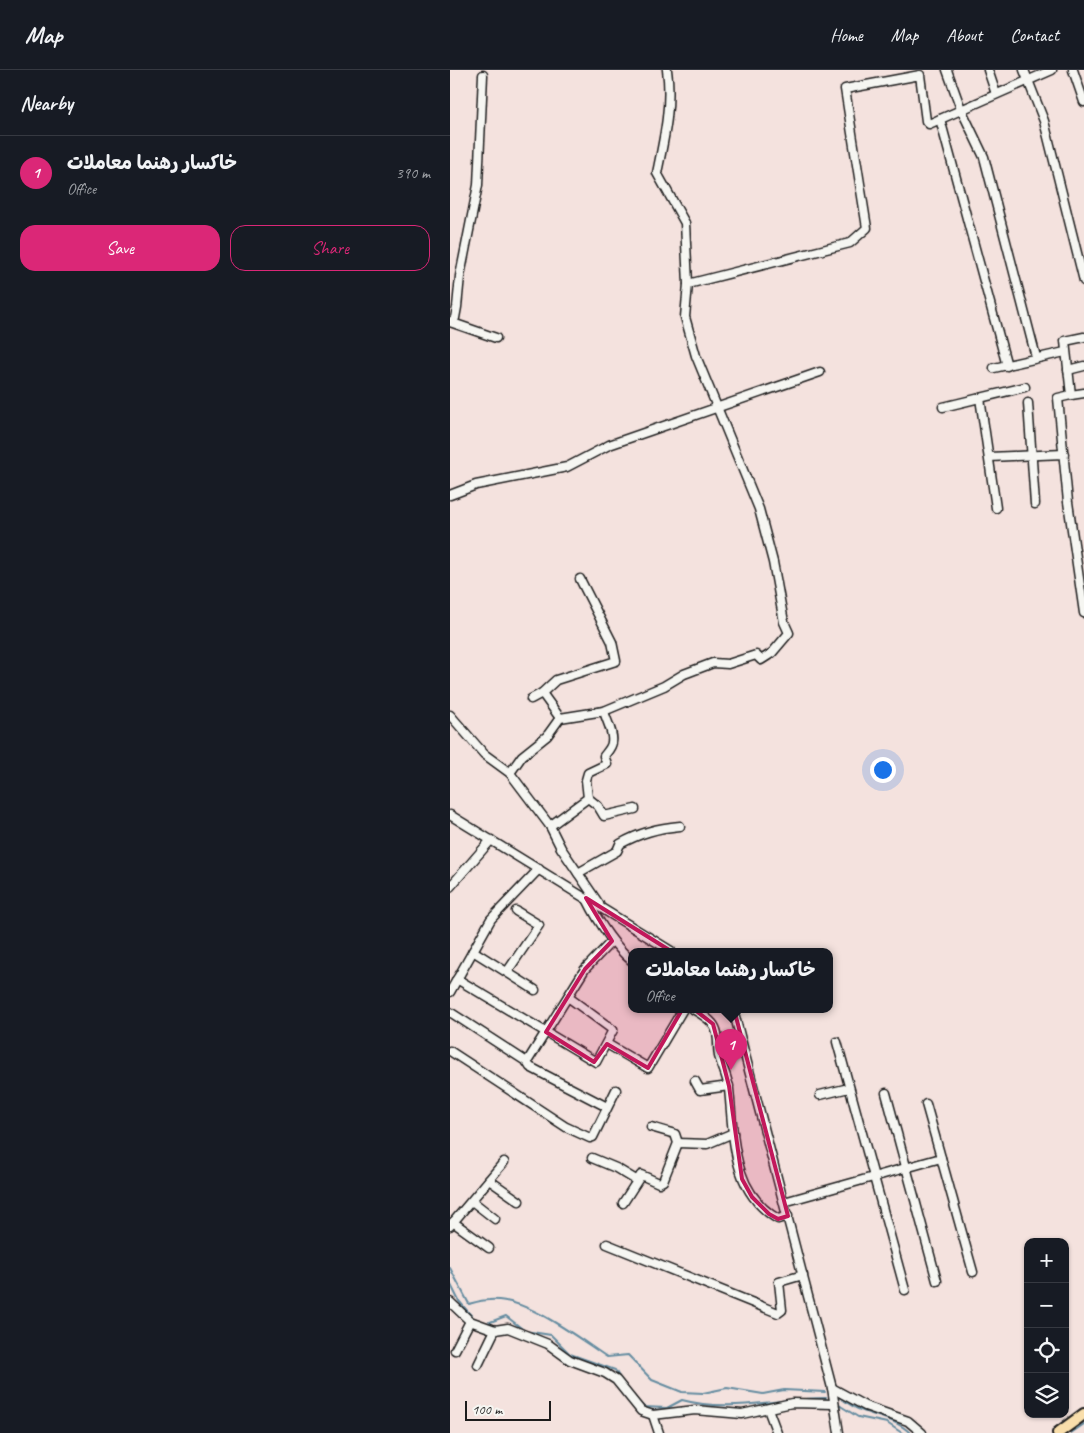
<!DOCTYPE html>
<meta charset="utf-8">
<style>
:root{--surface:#171b24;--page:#242831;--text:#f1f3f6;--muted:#9ea1a6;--line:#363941;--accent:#db2777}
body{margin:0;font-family:Caveat,"Playpen Sans Arabic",sans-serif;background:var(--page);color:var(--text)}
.controls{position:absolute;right:15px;bottom:15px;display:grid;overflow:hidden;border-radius:10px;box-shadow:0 1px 4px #0004}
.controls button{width:45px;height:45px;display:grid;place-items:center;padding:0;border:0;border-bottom:1px solid var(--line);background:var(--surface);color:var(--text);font:25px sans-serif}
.scale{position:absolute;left:15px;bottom:12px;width:86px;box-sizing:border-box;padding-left:5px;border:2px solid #1c1c1c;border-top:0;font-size:14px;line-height:18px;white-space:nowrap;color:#1c1c1c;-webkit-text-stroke:4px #f6f6f2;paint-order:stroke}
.you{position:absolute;left:432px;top:699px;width:18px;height:18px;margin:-12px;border:4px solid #fff;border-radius:50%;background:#1a73e8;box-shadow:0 0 0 8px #1a73e833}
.badge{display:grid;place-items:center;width:32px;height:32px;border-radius:50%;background:var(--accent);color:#fff;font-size:16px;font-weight:700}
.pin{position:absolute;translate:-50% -41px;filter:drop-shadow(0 1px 2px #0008)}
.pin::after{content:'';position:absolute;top:26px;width:18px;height:15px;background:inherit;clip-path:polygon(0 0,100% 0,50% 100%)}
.popup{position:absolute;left:178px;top:878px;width:205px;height:65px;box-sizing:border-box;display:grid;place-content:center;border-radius:10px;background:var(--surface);filter:drop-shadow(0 1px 4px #0005);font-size:16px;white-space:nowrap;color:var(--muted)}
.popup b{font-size:19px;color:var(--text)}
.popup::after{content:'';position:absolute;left:50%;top:100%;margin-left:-10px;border:10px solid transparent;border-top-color:var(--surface)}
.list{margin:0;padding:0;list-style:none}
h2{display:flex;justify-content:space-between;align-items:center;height:65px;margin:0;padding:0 20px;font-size:21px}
h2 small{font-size:16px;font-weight:400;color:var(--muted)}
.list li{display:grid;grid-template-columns:32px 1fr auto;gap:15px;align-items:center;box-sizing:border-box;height:75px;padding:0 20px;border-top:1px solid var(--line)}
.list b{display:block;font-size:19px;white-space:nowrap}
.list p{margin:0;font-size:16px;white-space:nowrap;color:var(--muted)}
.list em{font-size:16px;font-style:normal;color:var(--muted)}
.actions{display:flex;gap:10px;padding:15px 20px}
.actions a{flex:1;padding:11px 0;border:1px solid var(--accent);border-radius:15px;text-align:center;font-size:18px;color:var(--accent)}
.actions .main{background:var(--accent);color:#fff}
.icon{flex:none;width:28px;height:28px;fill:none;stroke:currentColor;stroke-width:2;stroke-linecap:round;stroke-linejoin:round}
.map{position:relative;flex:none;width:634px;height:1363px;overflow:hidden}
header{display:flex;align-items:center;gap:30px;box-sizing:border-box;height:70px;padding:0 25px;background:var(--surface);border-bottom:1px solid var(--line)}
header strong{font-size:24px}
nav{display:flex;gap:28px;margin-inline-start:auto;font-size:18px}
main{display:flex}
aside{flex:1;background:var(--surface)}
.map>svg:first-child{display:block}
</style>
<header>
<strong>Map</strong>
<nav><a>Home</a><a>Map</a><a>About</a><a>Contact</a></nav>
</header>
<main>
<aside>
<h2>Nearby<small></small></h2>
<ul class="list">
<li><span class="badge">1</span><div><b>خاکسار رهنما معاملات</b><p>Office</p></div><em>390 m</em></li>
</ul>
<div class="actions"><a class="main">Save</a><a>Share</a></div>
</aside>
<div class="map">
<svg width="634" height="1363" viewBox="0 0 634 1363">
<rect width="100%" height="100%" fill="#f4e2de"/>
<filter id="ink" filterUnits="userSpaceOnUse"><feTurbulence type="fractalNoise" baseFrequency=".02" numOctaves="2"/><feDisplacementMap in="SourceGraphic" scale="10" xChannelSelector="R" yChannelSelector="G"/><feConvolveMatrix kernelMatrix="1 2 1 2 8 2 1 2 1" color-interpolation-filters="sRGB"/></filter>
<g filter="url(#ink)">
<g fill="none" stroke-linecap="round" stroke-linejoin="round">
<g stroke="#668da1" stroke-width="2">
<path d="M0 1198 19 1234C26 1232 32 1230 39 1230 75 1226 128 1268 157 1287L178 1285 202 1310 232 1322 253 1323 277 1318 313 1324 334 1320 375 1322"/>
<polyline points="0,1213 9,1231 24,1249"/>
<polyline points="35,1254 56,1246 75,1261 101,1265 120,1284 165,1300 174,1315"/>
<path d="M389 1327C395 1331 400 1335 406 1338 424 1347 445 1348 460 1363"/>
<path d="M185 1328 194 1337 217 1338 232 1330C280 1343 327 1328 376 1328"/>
<polyline points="389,1335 408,1347 437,1353 452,1363"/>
<polyline points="621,1363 634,1354"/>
</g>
<g stroke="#1c1c1c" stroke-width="11">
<g id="minor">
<polyline points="497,0 511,39 534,87 586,287"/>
<polyline points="538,0 546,24"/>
<polyline points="574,0 594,51 634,211"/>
<polyline points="623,0 634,32"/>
<polyline points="490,49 557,296"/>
<polyline points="238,214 400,173 417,158 395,19 470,5 476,51 479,54 602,0"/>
<polyline points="0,252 46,268"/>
<polyline points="1,252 5,248 7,237 10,206 28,115 33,5"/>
<polyline points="634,267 615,271 621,325 608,328 618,432 634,543"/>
<polyline points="544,298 615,282"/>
<polyline points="618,300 634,296"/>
<polyline points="621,325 634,323"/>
<polyline points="530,328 546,438"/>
<polyline points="578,333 585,434"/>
<polyline points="493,337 575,317"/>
<polyline points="539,387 614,384"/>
<polyline points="0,425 26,415 117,397 159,375 370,302"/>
<polyline points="92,623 110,648"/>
<polyline points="81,629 92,623 106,610 166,591 162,572 130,509"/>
<polyline points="0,645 34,684 60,703 100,756 111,778 149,834"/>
<path d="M60 703 72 686 97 666 110 648 154 641 214 616 234 604 263 593 278 594 306 585 311 590 322 583 339 563 334 552 323 492 309 439 246 286 235 247 238 214 235 153 207 103C214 69 222 35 217 0"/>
<polyline points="138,728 148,736 154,746 185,739"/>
<polyline points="0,745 221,881"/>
<path d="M100 756 138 728 136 710 138 703 157 694 154 686C157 682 162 677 162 672 164 663 156 650 154 641"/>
<path d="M128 803 167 781 170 774C190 763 207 758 230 756"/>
<polyline points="0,817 41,770"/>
<path d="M137 829C149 853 162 874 182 891"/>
<polyline points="23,881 85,920"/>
<polyline points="57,902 89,855 66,841"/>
<polyline points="7,909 146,992 163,960 118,927"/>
<polyline points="0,922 41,849 89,799"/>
<path d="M243 939C249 943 257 947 262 953 270 962 267 975 269 986 272 997 278 1008 279 1019 284 1066 281 1122 328 1149L338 1146"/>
<polyline points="283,939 382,1318 389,1363"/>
<polyline points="0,942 77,992 80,997 157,1037"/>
<polyline points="387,972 455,1220"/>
<polyline points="157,974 198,998 233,939"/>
<polyline points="0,981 116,1057 140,1068 143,1067 166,1020"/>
<polyline points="77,992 135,899 162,871"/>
<polyline points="245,1011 250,1020 279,1016"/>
<polyline points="436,1023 487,1211"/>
<polyline points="370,1025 399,1018"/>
<polyline points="476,1034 523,1202"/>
<polyline points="228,1073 257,1074 283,1063"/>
<polyline points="142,1088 166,1098 186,1110"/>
<polyline points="39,1110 69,1131"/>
<polyline points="22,1131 45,1149"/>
<polyline points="334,1132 491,1088"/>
<polyline points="173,1133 191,1105 209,1113 213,1111 228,1073 225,1064 201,1057"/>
<polyline points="3,1152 39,1178"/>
<polyline points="0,1156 54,1092"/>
<polyline points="157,1174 328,1243 332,1240 329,1212 353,1205"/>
<polyline points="0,1232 20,1251 45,1260 58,1258 98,1274 120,1290 155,1303 166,1310 191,1341 203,1345 245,1340 292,1344 342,1333 383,1334"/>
<polyline points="5,1280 20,1251"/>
<polyline points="28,1295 45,1260"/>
<polyline points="382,1318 415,1336 458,1351 472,1363"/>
<polyline points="318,1339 327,1363"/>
<polyline points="203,1345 209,1363"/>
</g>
</g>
<g stroke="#1c1c1c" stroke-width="14">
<polyline id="major" points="608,1363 634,1344"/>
</g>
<use href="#minor" stroke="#f6f6f2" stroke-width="8"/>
<use href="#major" stroke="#f9deab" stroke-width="10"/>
</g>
</g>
<path fill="#c2185b" fill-opacity="0.2" stroke="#c2185b" stroke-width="4" stroke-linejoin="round" d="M136 828 240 893 274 923 285 943 338 1146 328 1149 319 1144 302 1127 292 1109 279 1016 263 954 236 933 198 998 157 974 144 992 96 962 135 899 162 871Z"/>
</svg>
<div class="controls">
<button>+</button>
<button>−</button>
<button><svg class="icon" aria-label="locate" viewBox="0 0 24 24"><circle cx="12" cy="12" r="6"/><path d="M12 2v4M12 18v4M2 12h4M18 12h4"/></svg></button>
<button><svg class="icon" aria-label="layers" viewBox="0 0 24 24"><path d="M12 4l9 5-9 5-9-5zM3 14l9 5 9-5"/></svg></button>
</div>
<div class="scale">100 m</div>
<div class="you"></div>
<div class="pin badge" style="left:281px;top:1000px">1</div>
<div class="popup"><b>خاکسار رهنما معاملات</b>Office</div>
</div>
</main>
